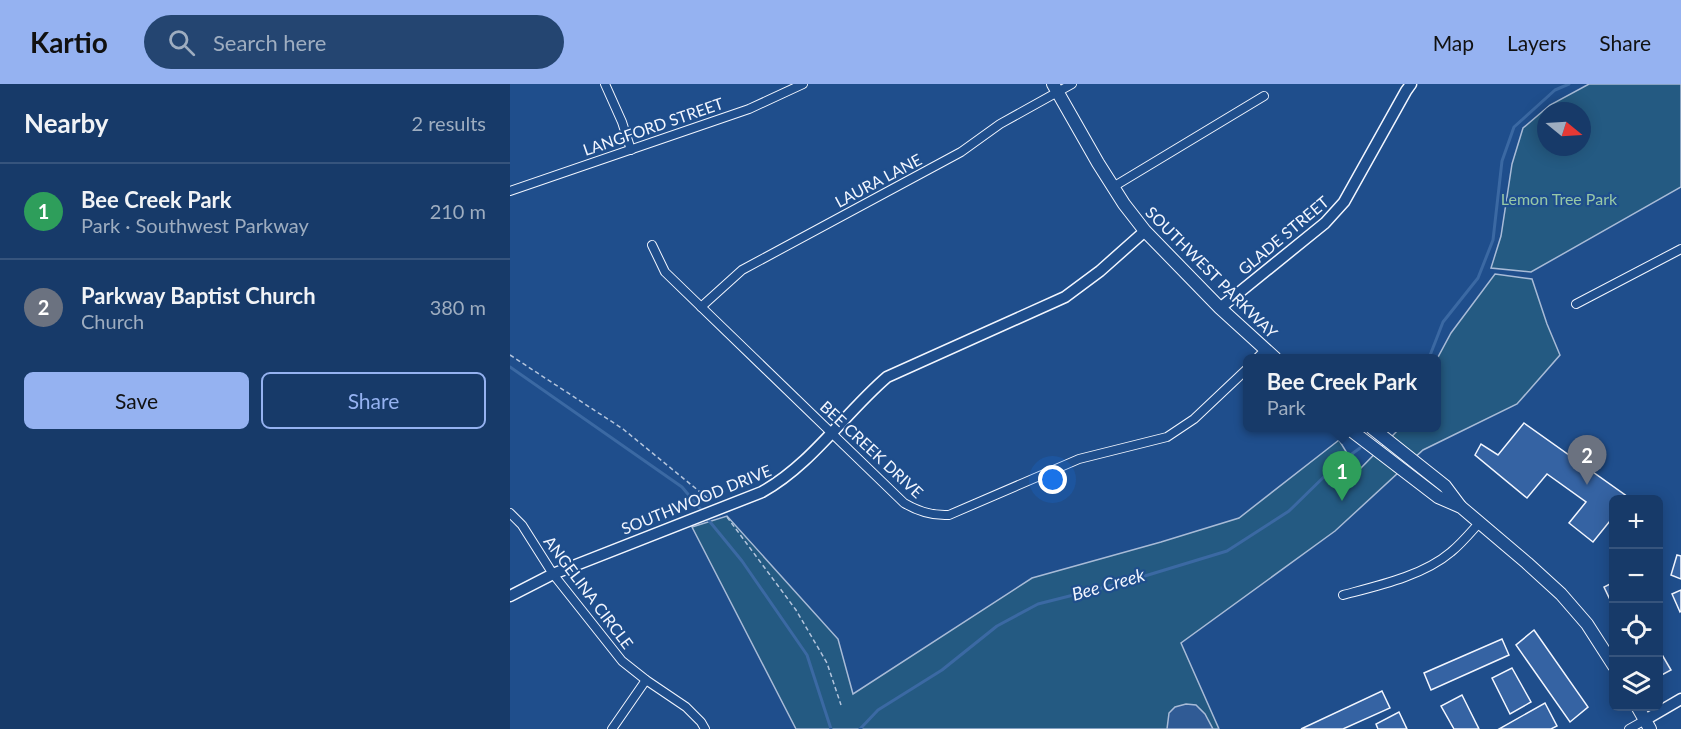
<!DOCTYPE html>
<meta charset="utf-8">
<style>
:root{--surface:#173a69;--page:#244571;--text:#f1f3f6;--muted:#9eadc0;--line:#36547d;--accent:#95b2f1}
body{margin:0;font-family:Lato,sans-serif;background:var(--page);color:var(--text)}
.controls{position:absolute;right:18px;bottom:18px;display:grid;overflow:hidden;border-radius:9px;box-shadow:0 3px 15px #0003}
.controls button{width:54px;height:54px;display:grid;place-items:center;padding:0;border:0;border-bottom:2px solid var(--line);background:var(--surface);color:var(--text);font:30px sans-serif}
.compass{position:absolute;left:1027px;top:18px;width:54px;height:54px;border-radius:50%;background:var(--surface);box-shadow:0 3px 15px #0003;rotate:108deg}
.you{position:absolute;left:543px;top:396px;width:21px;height:21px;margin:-15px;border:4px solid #fff;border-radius:50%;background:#1a73e8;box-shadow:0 0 0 9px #1a73e833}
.badge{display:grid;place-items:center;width:39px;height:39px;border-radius:50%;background:var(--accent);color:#fff;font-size:20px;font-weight:700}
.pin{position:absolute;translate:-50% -50px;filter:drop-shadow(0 2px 3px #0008)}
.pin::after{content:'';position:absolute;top:32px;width:21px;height:18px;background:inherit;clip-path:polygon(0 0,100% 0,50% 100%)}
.popup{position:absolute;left:733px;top:270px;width:198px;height:78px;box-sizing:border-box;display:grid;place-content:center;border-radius:9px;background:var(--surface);filter:drop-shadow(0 2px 4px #0005);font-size:20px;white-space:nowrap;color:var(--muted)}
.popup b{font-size:22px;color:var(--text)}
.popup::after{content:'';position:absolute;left:50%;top:100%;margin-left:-12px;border:12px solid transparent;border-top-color:var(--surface)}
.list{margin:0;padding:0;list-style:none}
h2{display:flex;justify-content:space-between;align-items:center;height:78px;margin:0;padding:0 24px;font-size:26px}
h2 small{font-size:20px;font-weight:400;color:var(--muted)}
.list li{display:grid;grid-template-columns:39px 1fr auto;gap:18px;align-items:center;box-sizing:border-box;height:96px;padding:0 24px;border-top:2px solid var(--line)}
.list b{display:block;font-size:22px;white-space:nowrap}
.list p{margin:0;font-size:20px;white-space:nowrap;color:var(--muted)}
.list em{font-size:20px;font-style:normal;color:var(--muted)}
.actions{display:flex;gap:12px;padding:18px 24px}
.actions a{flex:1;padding:14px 0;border:2px solid var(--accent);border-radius:9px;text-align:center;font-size:21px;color:var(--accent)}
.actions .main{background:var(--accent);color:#111}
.icon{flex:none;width:33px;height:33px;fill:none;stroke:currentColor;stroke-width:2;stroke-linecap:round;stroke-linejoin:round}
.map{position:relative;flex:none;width:1171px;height:645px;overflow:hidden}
header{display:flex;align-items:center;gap:36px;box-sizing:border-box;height:84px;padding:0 30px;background:var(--accent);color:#111}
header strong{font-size:28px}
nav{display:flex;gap:33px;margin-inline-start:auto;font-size:21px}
.search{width:420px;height:54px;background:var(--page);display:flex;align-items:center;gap:15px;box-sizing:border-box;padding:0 21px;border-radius:33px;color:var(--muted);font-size:22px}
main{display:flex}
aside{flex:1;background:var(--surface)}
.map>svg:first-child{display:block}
</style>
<header>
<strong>Kartio</strong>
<div class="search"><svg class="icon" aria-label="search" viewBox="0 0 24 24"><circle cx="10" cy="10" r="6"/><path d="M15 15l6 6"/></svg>Search here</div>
<nav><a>Map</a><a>Layers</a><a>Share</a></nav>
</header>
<main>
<aside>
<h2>Nearby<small>2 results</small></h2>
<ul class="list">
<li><span class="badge" style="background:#2e9e5b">1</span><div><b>Bee Creek Park</b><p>Park · Southwest Parkway</p></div><em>210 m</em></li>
<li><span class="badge" style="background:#6b7280">2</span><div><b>Parkway Baptist Church</b><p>Church</p></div><em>380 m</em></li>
</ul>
<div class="actions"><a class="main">Save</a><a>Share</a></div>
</aside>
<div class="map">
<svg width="1171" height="645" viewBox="0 0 1171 645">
<rect width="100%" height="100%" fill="#1f4e8c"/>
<g fill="#245a82" stroke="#a8bbd7" stroke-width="1.5" fill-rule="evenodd">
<path d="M1079 0H1171V103L1021 188 981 184 991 152 1002 80 1013 44 1040 21ZM1036 27H1072V63H1036Z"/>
<polygon points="985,190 1022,195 1037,240 1050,271 1007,320 913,366 825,447 671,559 709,645 286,645 182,443 217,432 328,555 343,610 522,494 651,458 729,434 829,356 848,387 890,344 926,344 927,275 941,249"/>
</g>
<polygon fill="#305b95" stroke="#a8bbd7" stroke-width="1.5" points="676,620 686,621 695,630 703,645 657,645 659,629 665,623"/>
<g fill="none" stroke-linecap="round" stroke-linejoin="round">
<g stroke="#3b69a3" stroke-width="3">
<polyline points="919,274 933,238 968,194 983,156 992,77 1004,43 1045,6 1059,0"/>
<polyline points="0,283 172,403 192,427"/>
<polyline points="196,433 232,477 297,571 321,645"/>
<polyline points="350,645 368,626 432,586 487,542 528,520 615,498 717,467 779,427 824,383 850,364"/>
</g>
</g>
<g fill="#3563a3" stroke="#f2f6ff" stroke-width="1.5">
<polygon points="1014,339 1118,413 1116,416 1104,416 1104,432 1083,458 1059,439 1076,418 1037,390 1017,414 965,371 971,360 988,371"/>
<polygon points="1167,471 1171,472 1171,495 1161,491"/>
<polygon points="1104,498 1104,521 1103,522 1094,503"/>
<polygon points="1171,506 1171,527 1170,528 1162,510"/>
<polygon points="1024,546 1078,623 1060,638 1006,561"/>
<polygon points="992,555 999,571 921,606 914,589"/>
<polygon points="1151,569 1161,586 1148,593 1148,570"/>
<polygon points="1002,584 1021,618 1000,630 982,594"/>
<polygon points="872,607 880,624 833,645 791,645"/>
<polygon points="952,611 969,645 944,645 931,622"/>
<polygon points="1035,619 1047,642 1041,645 989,645"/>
<polygon points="889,628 897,645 868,645 866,640"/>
</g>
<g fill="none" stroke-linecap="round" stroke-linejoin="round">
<g stroke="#f2f6ff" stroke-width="10">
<g id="minor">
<polyline points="95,0 112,38 121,66"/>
<polyline points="603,103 754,12"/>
<polyline points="0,107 239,25 293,0"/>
<path d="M142 161 155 188 394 419C409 428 422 432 439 431L569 375 657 353 684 335 738 284"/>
<polyline points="1066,220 1171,165"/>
<polyline points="191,223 232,186 451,68 490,40 562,0"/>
<polyline points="747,274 755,266"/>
<polyline points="0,429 12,441 43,490 112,577 136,596 176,623 191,638 195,645"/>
<path d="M833 511C867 502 913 492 941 468 951 460 961 448 970 438"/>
<polyline points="102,645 136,596"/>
<polyline points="1119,645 1135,636"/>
</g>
</g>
<g stroke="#f2f6ff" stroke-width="13">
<g id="tertiary">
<polyline points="710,224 815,139 834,118 896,7 901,0"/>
<path d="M0 512 43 490 252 408C302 380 334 330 377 293L555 213 590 187 635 147"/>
<polyline points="1135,636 1171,615"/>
</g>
</g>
<g stroke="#f2f6ff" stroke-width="14">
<g id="secondary">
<polyline points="543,0 588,79 614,120 635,147 710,224 765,274"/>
<polyline points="838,344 928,413 951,423 1017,479 1051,510 1077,540 1104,582"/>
<polyline points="862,344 935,402 950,422"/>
<polyline points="1127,622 1140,645"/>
</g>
</g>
<g stroke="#b3c4dc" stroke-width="1.5" stroke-dasharray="4.5 3" stroke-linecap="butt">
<polyline points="0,271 113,345 201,417"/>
<polyline points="217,433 286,526 317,579 331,621"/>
</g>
<use href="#minor" stroke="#1f4e8c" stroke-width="8"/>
<use href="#tertiary" stroke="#1f4e8c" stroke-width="10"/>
<use href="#secondary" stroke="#1f4e8c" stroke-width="12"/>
</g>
<g text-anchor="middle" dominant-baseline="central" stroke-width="4.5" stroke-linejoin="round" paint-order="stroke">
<g font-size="16" fill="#f2f6ff" stroke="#1f4e8c">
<text transform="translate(143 42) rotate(-19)">LANGFORD STREET</text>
<text transform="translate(368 96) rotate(-28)">LAURA LANE</text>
<text transform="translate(773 151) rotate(-40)">GLADE STREET</text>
<text transform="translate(702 188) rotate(45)">SOUTHWEST PARKWAY</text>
<text transform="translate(362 365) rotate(43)">BEE CREEK DRIVE</text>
<text transform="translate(186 415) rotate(-22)">SOUTHWOOD DRIVE</text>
<text transform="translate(79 508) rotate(53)">ANGELINA CIRCLE</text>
</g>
<g font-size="16" fill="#97c8a6" stroke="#1f4e8c">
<text x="1049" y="114">Lemon Tree Park</text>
</g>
<g font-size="18" font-style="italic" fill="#f2f6ff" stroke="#1f4e8c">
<text transform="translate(598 500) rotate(-16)">Bee Creek</text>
</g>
</g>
</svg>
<div class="controls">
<button>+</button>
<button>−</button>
<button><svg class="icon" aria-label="locate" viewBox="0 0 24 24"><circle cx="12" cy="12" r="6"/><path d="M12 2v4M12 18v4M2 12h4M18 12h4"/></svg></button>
<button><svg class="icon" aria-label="layers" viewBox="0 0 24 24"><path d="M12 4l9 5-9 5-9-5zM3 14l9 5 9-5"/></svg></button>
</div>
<svg class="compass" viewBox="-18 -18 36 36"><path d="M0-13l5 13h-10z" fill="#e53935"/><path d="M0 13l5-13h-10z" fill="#9eadc0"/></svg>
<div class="you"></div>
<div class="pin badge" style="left:832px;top:417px;background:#2e9e5b">1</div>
<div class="popup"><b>Bee Creek Park</b>Park</div>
<div class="pin badge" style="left:1077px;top:401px;background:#6b7280">2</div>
</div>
</main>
